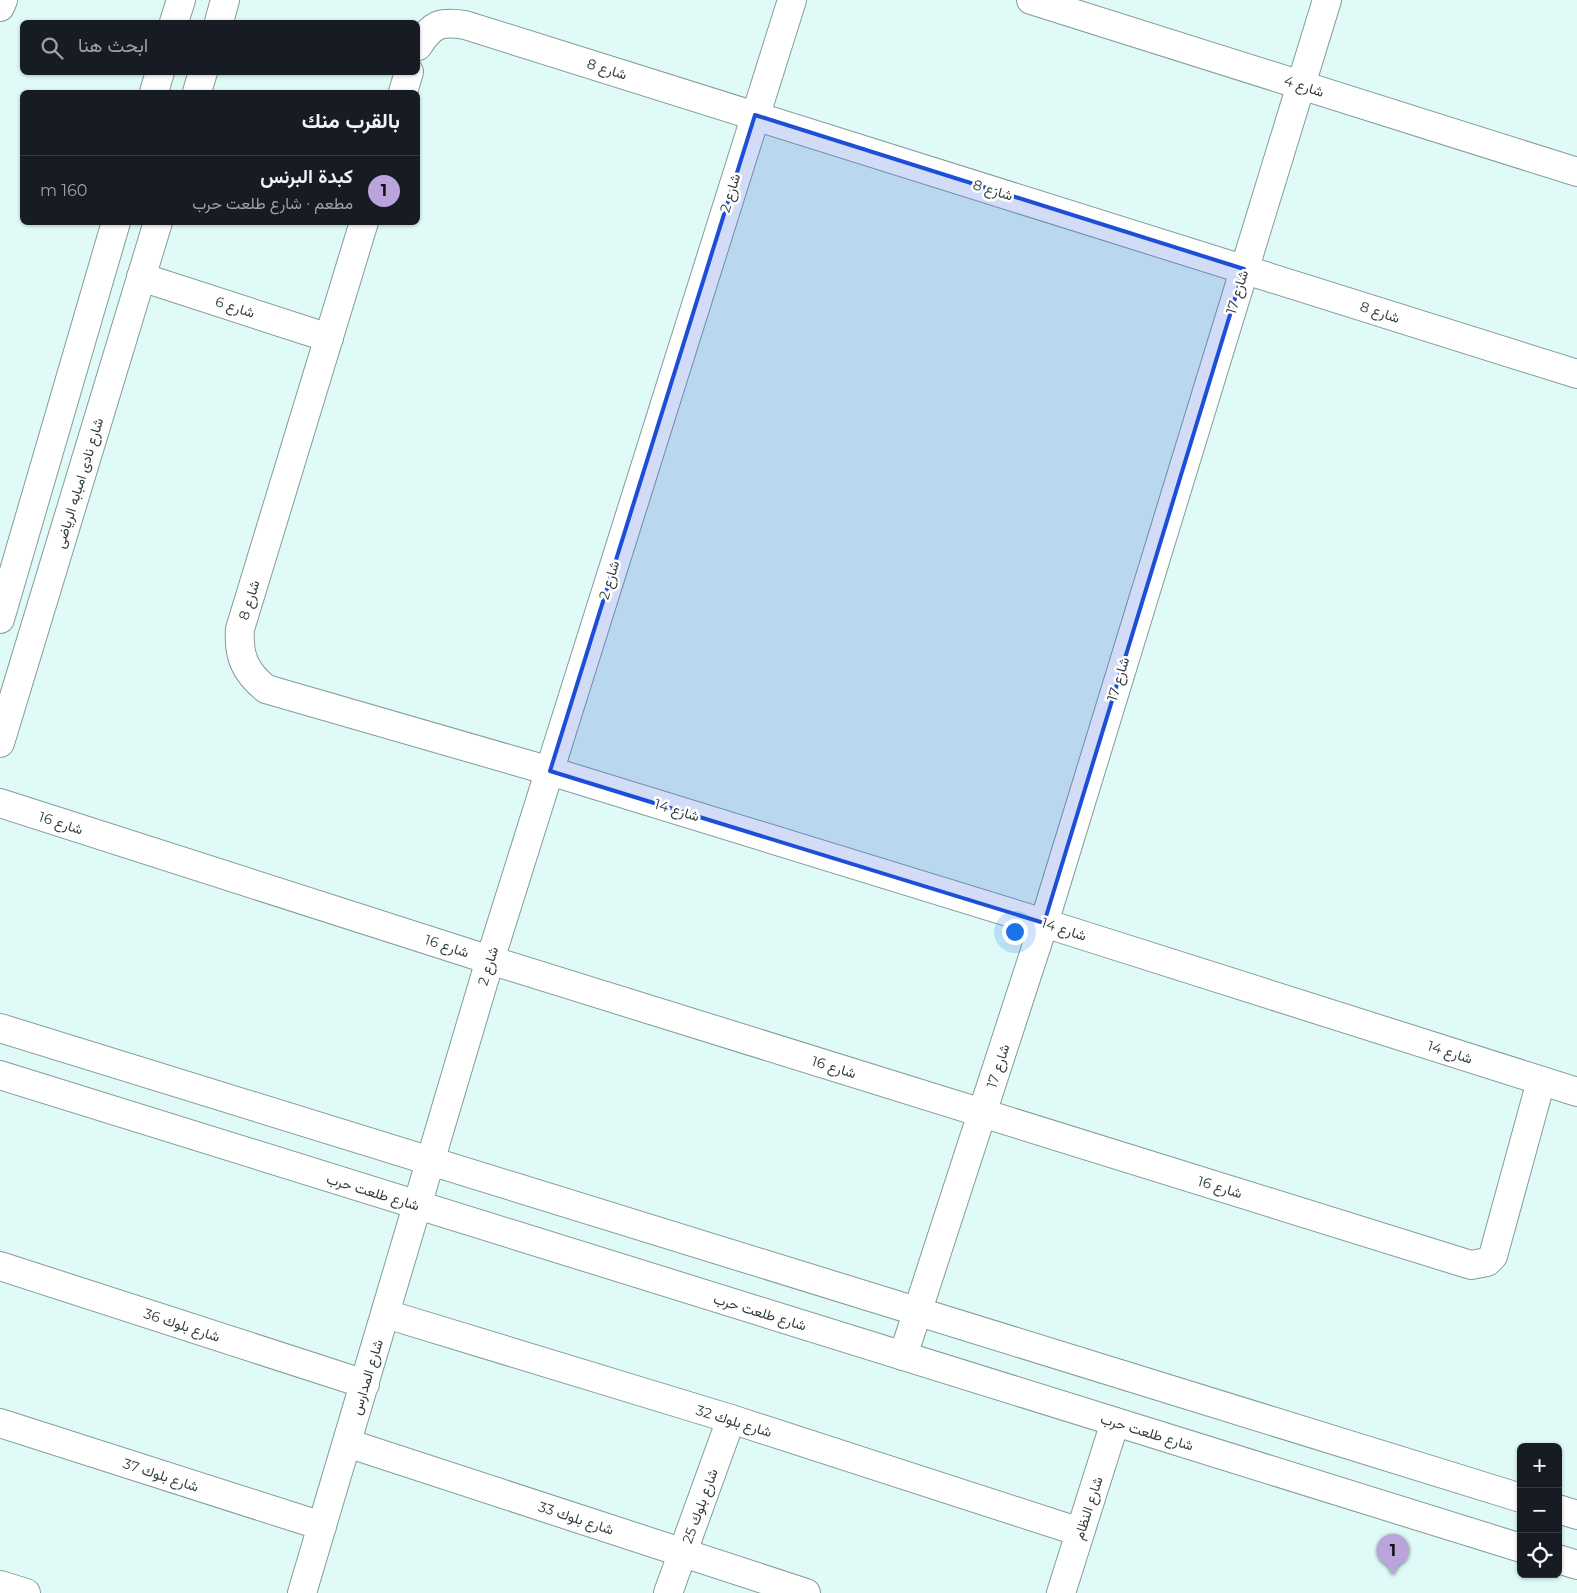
<!DOCTYPE html>
<html lang="ar">
<meta charset="utf-8">
<style>
:root{--surface:#171b24;--page:#20242c;--text:#f1f3f6;--muted:#9ea1a6;--line:#363941;--accent:#baa4db}
body{margin:0;font-family:Montserrat,Vazirmatn,sans-serif;background:var(--page);color:var(--text);direction:rtl}
.controls{position:absolute;right:15px;bottom:15px;display:grid;overflow:hidden;border-radius:8px;box-shadow:0 1px 4px #0004}
.controls button{width:45px;height:45px;display:grid;place-items:center;padding:0;border:0;border-bottom:1px solid var(--line);background:var(--surface);color:var(--text);font:25px sans-serif}
.you{position:absolute;left:1014px;top:931px;width:18px;height:18px;margin:-12px;border:4px solid #fff;border-radius:50%;background:#1a73e8;box-shadow:0 0 0 8px #1a73e833}
.badge{display:grid;place-items:center;width:32px;height:32px;border-radius:50%;background:var(--accent);color:#111;font-size:16px;font-weight:700}
.pin{position:absolute;translate:-50% -41px;filter:drop-shadow(0 1px 2px #0008)}
.pin::after{content:'';position:absolute;top:26px;width:18px;height:15px;background:inherit;clip-path:polygon(0 0,100% 0,50% 100%)}
.list{margin:0;padding:0;list-style:none}
h2{display:flex;justify-content:space-between;align-items:center;height:65px;margin:0;padding:0 20px;font-size:21px}
h2 small{font-size:16px;font-weight:400;color:var(--muted)}
.list li{display:grid;grid-template-columns:32px 1fr auto;gap:15px;align-items:center;box-sizing:border-box;height:70px;padding:0 20px;border-top:1px solid var(--line)}
.list b{display:block;font-size:19px;white-space:nowrap}
.list p{margin:0;font-size:16px;white-space:nowrap;color:var(--muted)}
.list em{font-size:16px;font-style:normal;color:var(--muted)}
.icon{flex:none;width:28px;height:28px;fill:none;stroke:currentColor;stroke-width:2;stroke-linecap:round;stroke-linejoin:round}
.map{position:relative;flex:none;width:1577px;height:1593px;overflow:hidden;direction:ltr}
.search{position:absolute;background:var(--surface);box-shadow:0 1px 4px #0004;left:20px;top:20px;width:400px;height:55px;display:flex;align-items:center;gap:12px;box-sizing:border-box;padding:0 18px;border-radius:8px;color:var(--muted);font-size:19px}
.panel{position:absolute;background:var(--surface);box-shadow:0 1px 4px #0004;left:20px;top:90px;width:400px;height:135px;border-radius:8px;direction:rtl}
.map>svg:first-child{display:block}
</style>
<div class="map">
<svg width="1577" height="1593" viewBox="0 0 1577 1593">
<rect width="100%" height="100%" fill="#e0fbf7"/>
<g fill="none" stroke-linecap="round" stroke-linejoin="round">
<g stroke="#839c98" stroke-width="30">
<g id="minor">
<polyline points="1031,0 1577,172"/>
<polyline points="0,7 3,0"/>
<path d="M418 46C432 24 440 21 465 25L1577 374"/>
<polyline points="403,92 409,72"/>
<path d="M364 222 240 629C238 656 245 672 266 689L550 771 1044 923 1577 1092"/>
<polyline points="141,277 329,338"/>
<polyline points="0,803 490,960 1471,1265 1487,1262 1493,1256 1541,1081"/>
<polyline points="0,1266 365,1384"/>
<polyline points="386,1314 731,1419 1080,1532"/>
<polyline points="903,1356 1044,923 1327,0"/>
<polyline points="0,1423 322,1526"/>
<polyline points="347,1443 806,1593"/>
<polyline points="0,1585 26,1593"/>
<polyline points="302,1593 490,960 792,0"/>
<polyline points="668,1593 731,1419"/>
<polyline points="1061,1593 1115,1422"/>
</g>
</g>
<g stroke="#839c98" stroke-width="30">
<g id="tertiary">
<polyline points="0,1028 1521,1498"/>
<polyline points="0,1075 1521,1548"/>
<polyline points="1558,1509 1577,1515"/>
<polyline points="1558,1559 1577,1565"/>
</g>
</g>
<g stroke="#839c98" stroke-width="30">
<g id="secondary">
<polyline points="174,22 181,0"/>
<polyline points="219,22 225,0"/>
<polyline points="154,92 160,72"/>
<polyline points="197,92 203,72"/>
<polyline points="0,619 116,222"/>
<polyline points="0,743 158,222"/>
</g>
</g>
<use href="#minor" stroke="#fff" stroke-width="28"/>
<use href="#tertiary" stroke="#fff" stroke-width="28"/>
<use href="#secondary" stroke="#fff" stroke-width="28"/>
</g>
<path fill="#1d4ed8" fill-opacity="0.2" stroke="#1d4ed8" stroke-width="4" stroke-linejoin="round" d="M755 115 1244 269 1044 923 550 771Z"/>
<g text-anchor="middle" dominant-baseline="central" stroke-width="5" stroke-linejoin="round" paint-order="stroke">
<g font-size="14" fill="#323c3b" stroke="#fff">
<text transform="translate(607 69) rotate(17)">شارع 8</text>
<text transform="translate(1304 86) rotate(18)">شارع 4</text>
<text transform="translate(993 190) rotate(17)">شارع 8</text>
<text transform="translate(730 193) rotate(-73)">شارع 2</text>
<text transform="translate(1237 292) rotate(-73)">شارع 17</text>
<text transform="translate(235 307) rotate(18)">شارع 6</text>
<text transform="translate(1380 312) rotate(18)">شارع 8</text>
<text transform="translate(79 483) rotate(-73)">شارع نادى امبابه الرياضى</text>
<text transform="translate(609 580) rotate(-73)">شارع 2</text>
<text transform="translate(249 600) rotate(-73)">شارع 8</text>
<text transform="translate(1118 679) rotate(-73)">شارع 17</text>
<text transform="translate(677 810) rotate(17)">شارع 14</text>
<text transform="translate(61 823) rotate(18)">شارع 16</text>
<text transform="translate(1064 929) rotate(18)">شارع 14</text>
<text transform="translate(447 946) rotate(18)">شارع 16</text>
<text transform="translate(488 966) rotate(-73)">شارع 2</text>
<text transform="translate(1450 1052) rotate(18)">شارع 14</text>
<text transform="translate(998 1066) rotate(-72)">شارع 17</text>
<text transform="translate(834 1067) rotate(17)">شارع 16</text>
<text transform="translate(1220 1187) rotate(17)">شارع 16</text>
<text transform="translate(373 1192) rotate(17)">شارع طلعت حرب</text>
<text transform="translate(760 1312) rotate(17)">شارع طلعت حرب</text>
<text transform="translate(182 1325) rotate(18)">شارع بلوك 36</text>
<text transform="translate(367 1377) rotate(-73)">شارع المدارس</text>
<text transform="translate(734 1421) rotate(17)">شارع بلوك 32</text>
<text transform="translate(1147 1432) rotate(17)">شارع طلعت حرب</text>
<text transform="translate(161 1475) rotate(18)">شارع بلوك 37</text>
<text transform="translate(700 1506) rotate(-70)">شارع بلوك 25</text>
<text transform="translate(1088 1508) rotate(-72)">شارع النظام</text>
<text transform="translate(576 1518) rotate(18)">شارع بلوك 33</text>
</g>
</g>
</svg>
<div class="controls">
<button>+</button>
<button>−</button>
<button><svg class="icon" aria-label="locate" viewBox="0 0 24 24"><circle cx="12" cy="12" r="6"/><path d="M12 2v4M12 18v4M2 12h4M18 12h4"/></svg></button>
</div>
<div class="you"></div>
<div class="pin badge" style="left:1393px;top:1575px">1</div>
<div class="search"><svg class="icon" aria-label="search" viewBox="0 0 24 24"><circle cx="10" cy="10" r="6"/><path d="M15 15l6 6"/></svg>ابحث هنا</div>
<section class="panel">
<h2>بالقرب منك<small></small></h2>
<ul class="list">
<li><span class="badge">1</span><div><b>كبدة البرنس</b><p>مطعم · شارع طلعت حرب</p></div><em>160 m</em></li>
</ul>
</section>
</div>
